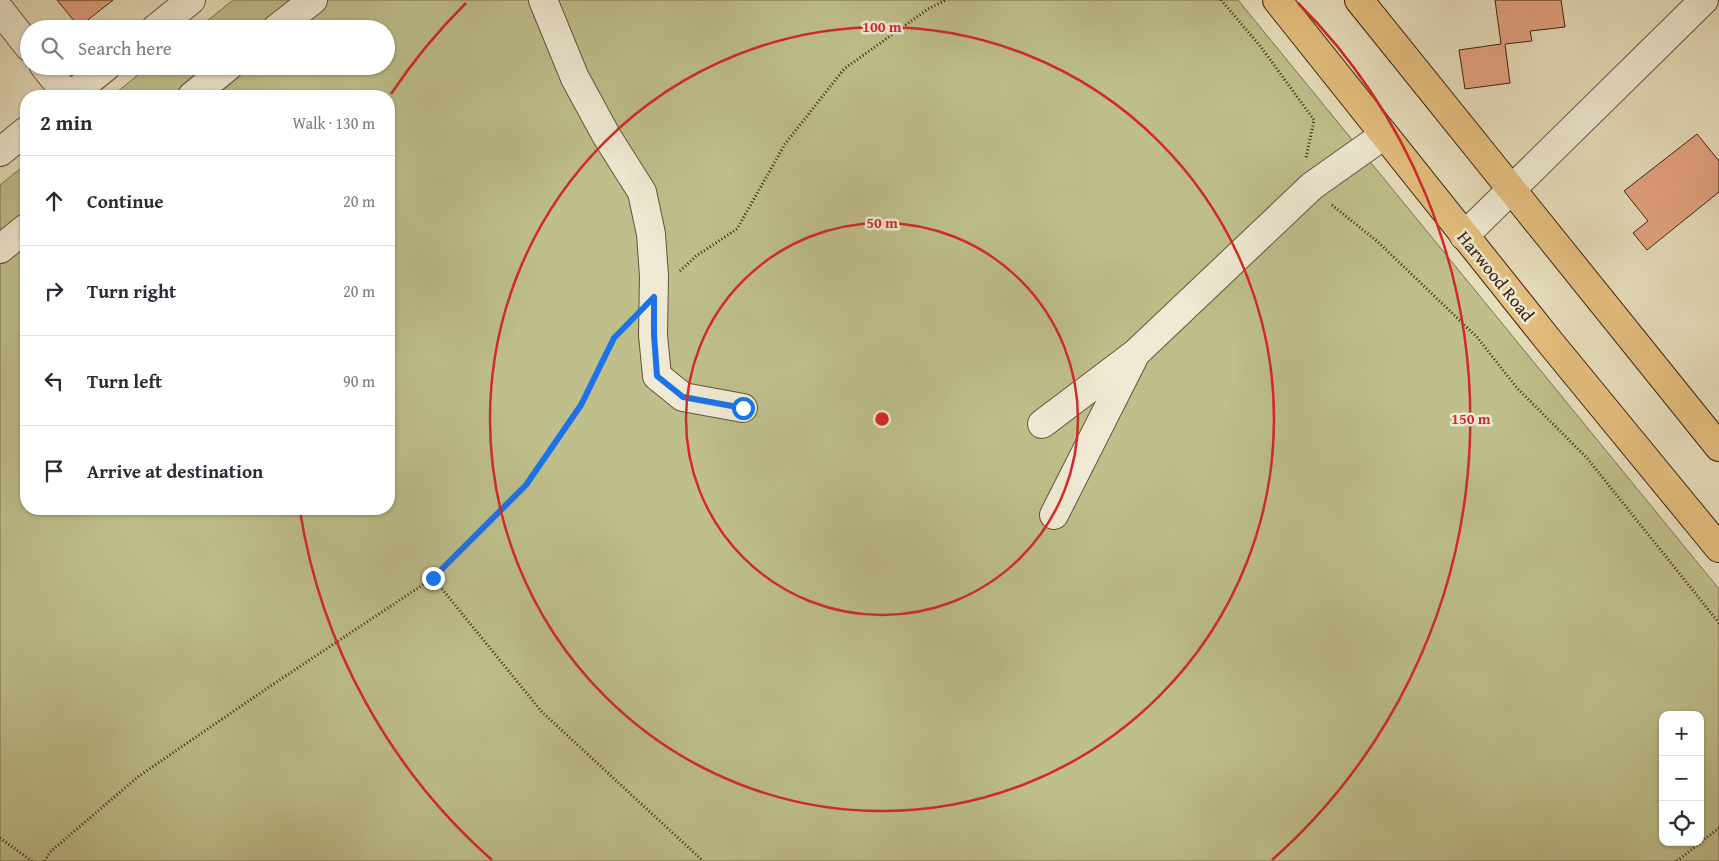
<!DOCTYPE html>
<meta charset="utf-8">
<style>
:root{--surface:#fff;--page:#f2f2f3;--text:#2b2b33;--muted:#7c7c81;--line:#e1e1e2}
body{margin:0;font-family:"Gentium Book Plus",serif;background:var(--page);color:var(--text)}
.controls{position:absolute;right:15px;bottom:15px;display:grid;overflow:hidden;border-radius:10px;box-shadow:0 1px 4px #0004}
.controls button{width:45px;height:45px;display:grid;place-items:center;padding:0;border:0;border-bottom:1px solid var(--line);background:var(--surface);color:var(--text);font:25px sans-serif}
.stop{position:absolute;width:15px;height:15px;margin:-11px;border:4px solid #1a73e8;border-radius:50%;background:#fff}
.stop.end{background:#1a73e8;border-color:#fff;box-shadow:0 1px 5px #0008}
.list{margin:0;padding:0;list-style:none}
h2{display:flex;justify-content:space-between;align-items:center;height:65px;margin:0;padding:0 20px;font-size:21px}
h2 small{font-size:16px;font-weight:400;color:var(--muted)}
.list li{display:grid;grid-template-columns:32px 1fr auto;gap:15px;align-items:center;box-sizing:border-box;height:90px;padding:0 20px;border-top:1px solid var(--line)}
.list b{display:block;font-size:19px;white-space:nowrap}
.list em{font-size:16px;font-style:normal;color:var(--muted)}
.icon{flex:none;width:28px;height:28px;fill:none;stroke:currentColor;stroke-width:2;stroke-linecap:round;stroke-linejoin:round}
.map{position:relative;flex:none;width:1719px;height:861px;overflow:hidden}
.search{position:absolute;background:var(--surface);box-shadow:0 1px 4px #0004;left:20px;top:20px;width:375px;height:55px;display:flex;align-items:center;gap:12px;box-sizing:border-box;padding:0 18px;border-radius:28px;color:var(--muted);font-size:19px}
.panel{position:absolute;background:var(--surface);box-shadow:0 1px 4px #0004;left:20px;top:90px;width:375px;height:425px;border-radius:20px}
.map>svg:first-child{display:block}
</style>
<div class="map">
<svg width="1719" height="861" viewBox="0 0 1719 861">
<rect width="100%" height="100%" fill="#e7debc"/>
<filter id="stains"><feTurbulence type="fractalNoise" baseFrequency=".004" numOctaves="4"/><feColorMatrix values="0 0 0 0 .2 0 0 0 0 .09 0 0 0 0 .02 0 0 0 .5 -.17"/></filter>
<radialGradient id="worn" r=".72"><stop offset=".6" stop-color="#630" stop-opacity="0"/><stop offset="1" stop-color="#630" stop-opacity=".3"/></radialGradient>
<path fill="#bebf8b" stroke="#7e714f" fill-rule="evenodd" d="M233 0H1238L1719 589V861H0V185L26 164V509H389V96H112L149 66H386V29H197ZM1663 715H1700V842H1663Z"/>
<g fill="#e4a380" stroke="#3d2313">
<polygon points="57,0 113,0 79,27"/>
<polygon points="1495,0 1561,0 1565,27 1530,31 1532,41 1505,44 1510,83 1465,89 1459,50 1501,44"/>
<polygon points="1697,134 1719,161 1719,192 1647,250 1633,233 1648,221 1624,191"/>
</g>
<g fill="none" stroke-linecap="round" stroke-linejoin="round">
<g stroke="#68523d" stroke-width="30">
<g id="minor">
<polyline points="543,0 575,78 606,135 642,192 651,234 654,276 653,335 657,376 683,397 743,408"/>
<polyline points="0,10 29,47"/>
<polyline points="155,29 191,0"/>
<polyline points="276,29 313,0"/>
<polyline points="44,66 68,96"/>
<polyline points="70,96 107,66"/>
<polyline points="192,96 229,66"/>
<polyline points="0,152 26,131"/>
<polyline points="1464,236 1704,0"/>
<polyline points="0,249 26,228"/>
<polyline points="1042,424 1136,353 1312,186 1384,135"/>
<polyline points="1054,515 1133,359"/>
</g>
</g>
<g stroke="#3d2313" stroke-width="30">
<g id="major">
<polyline points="1277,0 1549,341 1719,548"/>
<polyline points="1359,0 1719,447"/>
</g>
</g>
<g stroke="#3d2313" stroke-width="3" stroke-dasharray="1 2.5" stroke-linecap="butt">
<polyline points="1221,0 1261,47 1314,120 1306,158"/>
<polyline points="1332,205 1378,242 1477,337 1517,388 1587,458 1719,623"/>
<polyline points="680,271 696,256 737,229 785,144 844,69 928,9 946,0"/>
<polyline points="433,578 542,712 703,861"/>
<polyline points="0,838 32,861"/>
<polyline points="45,861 50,852 139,776 269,687 433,578 526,485 581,405 614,338 627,325"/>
<polyline points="1677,861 1719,828"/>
</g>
<use href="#minor" stroke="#efead3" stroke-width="28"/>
<use href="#major" stroke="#e4bf7e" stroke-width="28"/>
</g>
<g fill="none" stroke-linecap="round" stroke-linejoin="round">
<polyline stroke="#1a73e8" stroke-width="6" points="433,578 526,485 581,405 614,338 654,297 654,335 657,376 683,397 743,408"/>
</g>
<g fill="none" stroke="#d62828" stroke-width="2.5">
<circle cx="882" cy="419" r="196"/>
<circle cx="882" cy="419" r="392"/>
<path d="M492 860A589 589 0 0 1 300 511M391 94A589 589 0 0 1 466 3M1298 3A589 589 0 0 1 1272 860"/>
</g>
<g text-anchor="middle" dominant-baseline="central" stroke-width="5" stroke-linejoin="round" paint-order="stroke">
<g font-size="18" fill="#3d2313" stroke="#efead3">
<text transform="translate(1496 276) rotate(51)">Harwood Road</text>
</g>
</g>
<circle cx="882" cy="419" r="8" fill="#d62828" stroke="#efead3" stroke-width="2.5"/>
<g font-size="15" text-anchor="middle" font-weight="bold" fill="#d62828" stroke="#efead3" stroke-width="5" stroke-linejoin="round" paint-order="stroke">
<text x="882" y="32">100 m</text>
<text x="882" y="228">50 m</text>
<text x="1471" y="424">150 m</text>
</g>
<rect width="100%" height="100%" filter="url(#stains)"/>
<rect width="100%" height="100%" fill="url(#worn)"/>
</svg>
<div class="controls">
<button>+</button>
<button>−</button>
<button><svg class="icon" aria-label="locate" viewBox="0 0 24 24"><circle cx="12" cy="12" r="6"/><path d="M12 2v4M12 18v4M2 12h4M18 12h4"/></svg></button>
</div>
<div class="stop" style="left:743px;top:408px"></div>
<div class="stop end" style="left:433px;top:578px"></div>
<div class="search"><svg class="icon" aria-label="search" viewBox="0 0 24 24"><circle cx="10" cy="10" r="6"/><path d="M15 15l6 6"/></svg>Search here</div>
<section class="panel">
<h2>2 min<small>Walk · 130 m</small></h2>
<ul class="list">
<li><svg class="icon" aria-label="ahead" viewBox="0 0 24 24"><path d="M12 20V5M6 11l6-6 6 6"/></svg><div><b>Continue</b></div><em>20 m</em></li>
<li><svg class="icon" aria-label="right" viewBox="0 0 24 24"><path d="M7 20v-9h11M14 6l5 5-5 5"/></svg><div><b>Turn right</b></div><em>20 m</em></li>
<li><svg class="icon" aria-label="left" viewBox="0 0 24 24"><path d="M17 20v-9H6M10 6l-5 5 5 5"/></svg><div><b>Turn left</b></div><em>90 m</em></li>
<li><svg class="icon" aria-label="arrive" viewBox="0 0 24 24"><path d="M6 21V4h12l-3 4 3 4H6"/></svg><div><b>Arrive at destination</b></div></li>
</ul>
</section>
</div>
